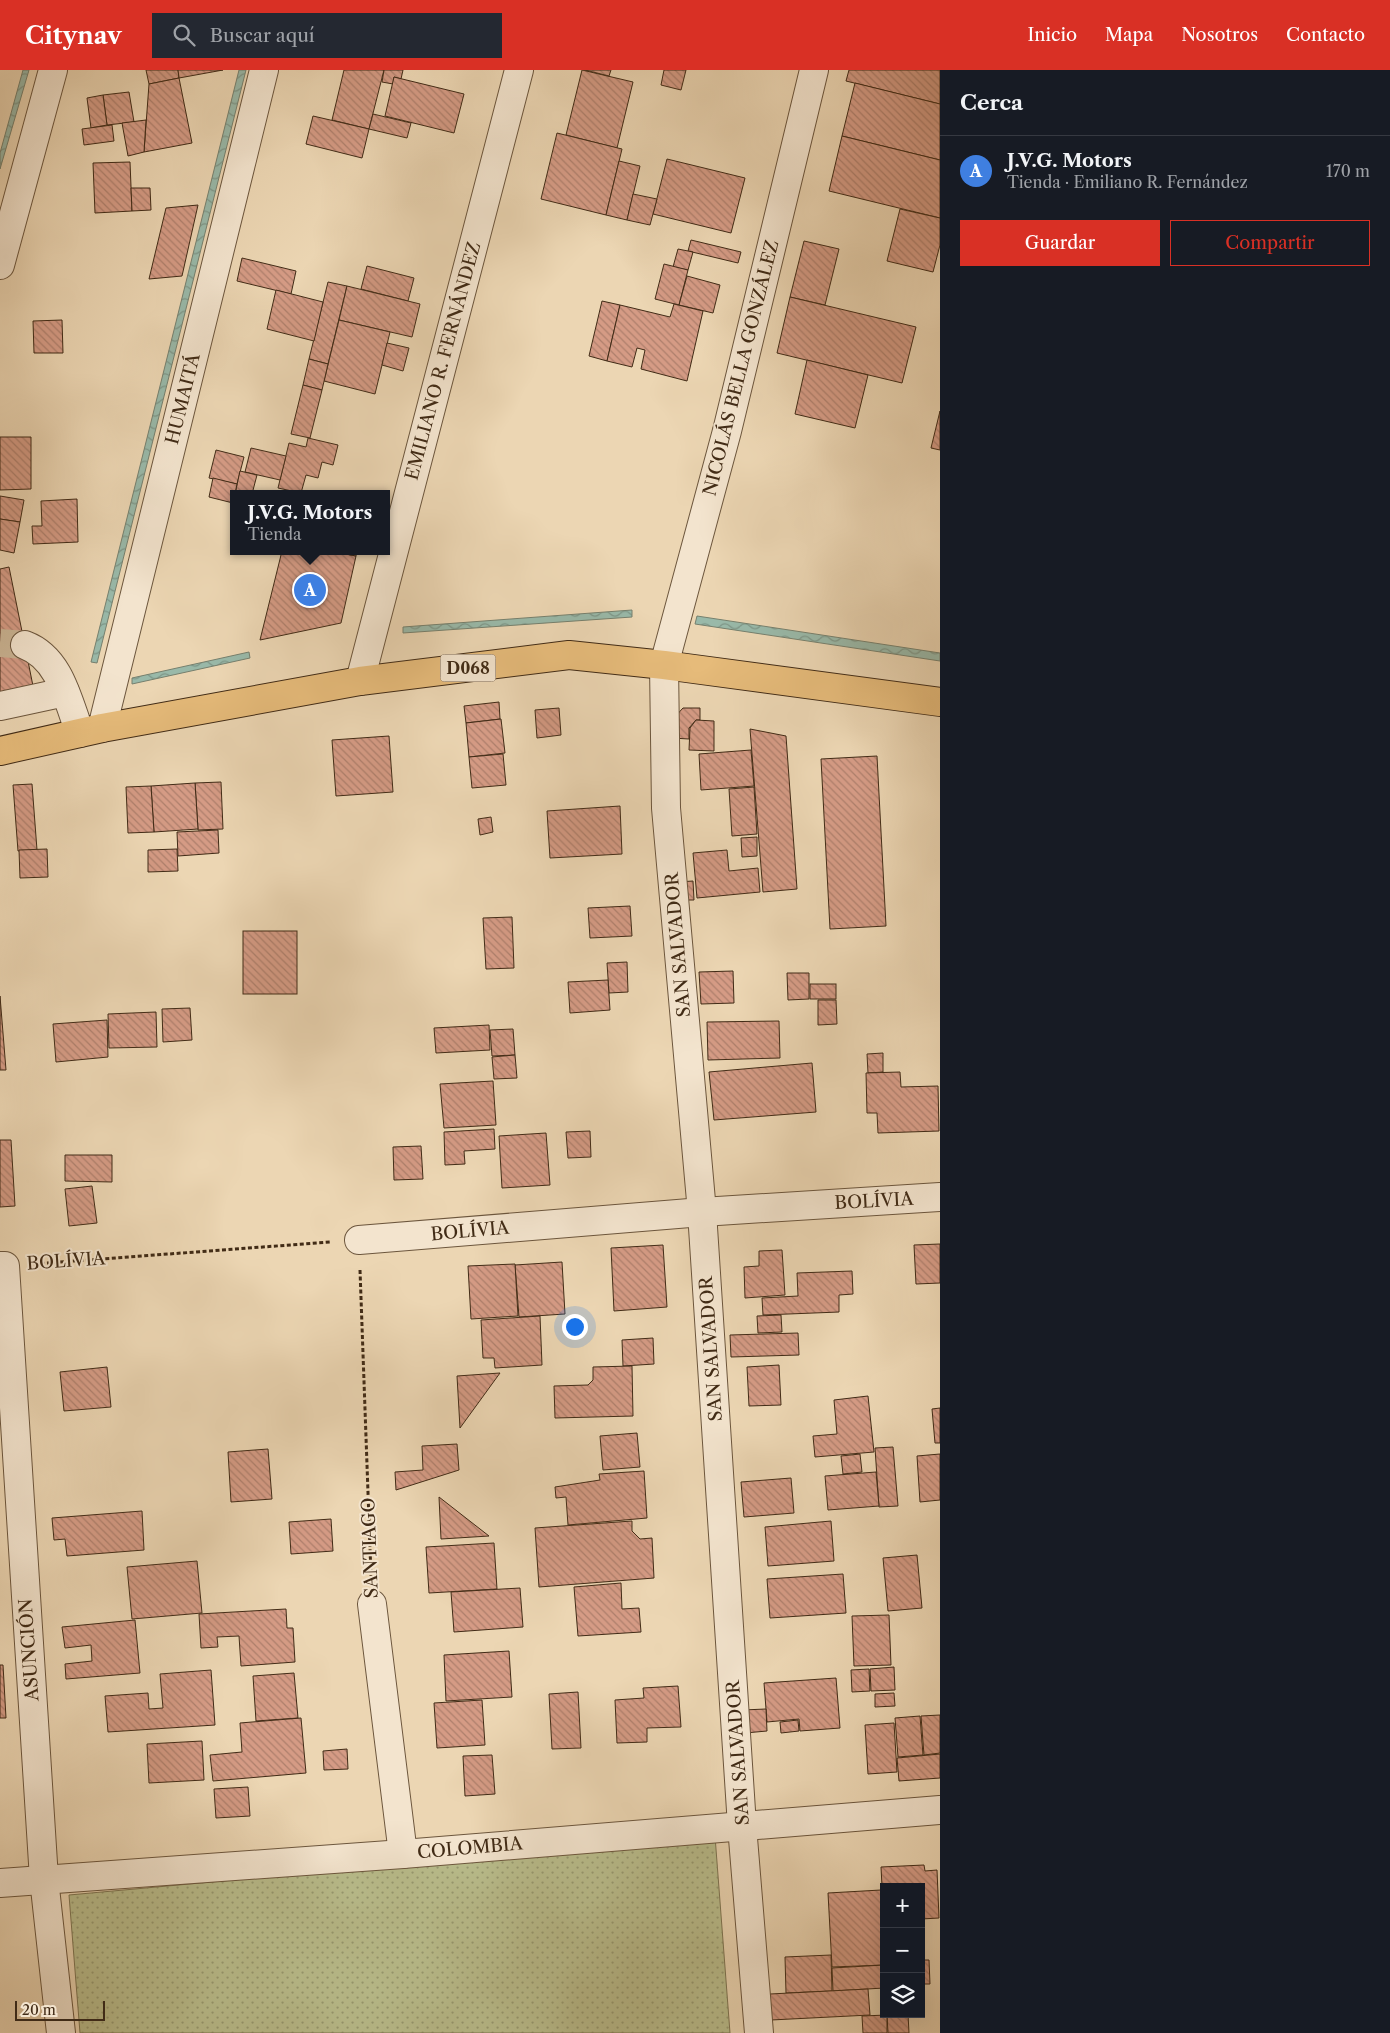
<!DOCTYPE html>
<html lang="es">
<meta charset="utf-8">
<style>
:root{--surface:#171b24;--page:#242831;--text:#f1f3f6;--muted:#9ea1a6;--line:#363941;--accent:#d93025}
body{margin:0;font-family:"Libre Caslon Text",serif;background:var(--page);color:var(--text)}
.controls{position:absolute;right:15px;bottom:15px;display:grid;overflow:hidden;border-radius:0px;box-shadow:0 5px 20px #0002}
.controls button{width:45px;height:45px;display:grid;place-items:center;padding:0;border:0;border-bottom:1px solid var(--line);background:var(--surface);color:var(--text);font:25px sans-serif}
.scale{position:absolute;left:15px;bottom:12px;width:90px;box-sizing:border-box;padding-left:5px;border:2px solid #412b16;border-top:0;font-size:14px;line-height:18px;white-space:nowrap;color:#412b16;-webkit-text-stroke:4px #f3e4ce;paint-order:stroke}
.you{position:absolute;left:574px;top:1256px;width:18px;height:18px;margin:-12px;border:4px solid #fff;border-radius:50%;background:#1a73e8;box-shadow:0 0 0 8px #1a73e833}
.badge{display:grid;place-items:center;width:32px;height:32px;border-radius:50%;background:var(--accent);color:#fff;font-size:16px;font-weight:700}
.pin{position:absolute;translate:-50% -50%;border:2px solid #fff;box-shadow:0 1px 5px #0006}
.popup{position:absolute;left:230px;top:420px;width:160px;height:65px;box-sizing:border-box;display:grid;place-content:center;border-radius:0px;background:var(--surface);filter:drop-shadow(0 1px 4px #0005);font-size:16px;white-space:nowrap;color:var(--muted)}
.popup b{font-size:19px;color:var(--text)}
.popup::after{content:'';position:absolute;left:50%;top:100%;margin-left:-10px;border:10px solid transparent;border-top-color:var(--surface)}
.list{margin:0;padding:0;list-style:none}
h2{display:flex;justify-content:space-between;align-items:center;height:65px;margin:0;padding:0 20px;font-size:21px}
h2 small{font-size:16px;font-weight:400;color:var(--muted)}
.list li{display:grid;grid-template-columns:32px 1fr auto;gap:15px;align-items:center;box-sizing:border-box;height:70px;padding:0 20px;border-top:1px solid var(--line)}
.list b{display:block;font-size:19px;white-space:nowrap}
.list p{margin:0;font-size:16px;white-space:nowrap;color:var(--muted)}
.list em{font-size:16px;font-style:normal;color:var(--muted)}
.actions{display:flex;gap:10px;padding:15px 20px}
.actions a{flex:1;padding:11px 0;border:1px solid var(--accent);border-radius:0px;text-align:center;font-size:18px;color:var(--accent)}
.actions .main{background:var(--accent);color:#fff}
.icon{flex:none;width:28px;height:28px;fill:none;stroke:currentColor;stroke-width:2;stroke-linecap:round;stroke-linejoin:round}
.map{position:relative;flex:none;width:940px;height:1963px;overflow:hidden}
header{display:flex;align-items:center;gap:30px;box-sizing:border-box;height:70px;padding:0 25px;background:var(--accent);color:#fff}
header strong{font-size:24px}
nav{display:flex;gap:28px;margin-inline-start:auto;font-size:18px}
.search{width:350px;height:45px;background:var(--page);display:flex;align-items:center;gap:12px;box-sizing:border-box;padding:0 18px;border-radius:0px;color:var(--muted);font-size:19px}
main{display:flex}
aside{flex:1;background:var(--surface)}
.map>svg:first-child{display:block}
</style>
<header>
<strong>Citynav</strong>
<div class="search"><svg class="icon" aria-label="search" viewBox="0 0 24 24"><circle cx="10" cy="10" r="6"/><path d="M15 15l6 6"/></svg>Buscar aquí</div>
<nav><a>Inicio</a><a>Mapa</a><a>Nosotros</a><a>Contacto</a></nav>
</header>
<main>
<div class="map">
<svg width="940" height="1963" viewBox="0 0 940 1963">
<defs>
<pattern id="park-dots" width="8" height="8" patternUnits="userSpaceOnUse" patternTransform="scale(1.25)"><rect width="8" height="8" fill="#b9bd8c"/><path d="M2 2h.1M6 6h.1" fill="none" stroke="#989a71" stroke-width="1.8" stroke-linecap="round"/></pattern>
<pattern id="water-waves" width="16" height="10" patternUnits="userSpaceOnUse" patternTransform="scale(1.25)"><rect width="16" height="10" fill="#99b9a9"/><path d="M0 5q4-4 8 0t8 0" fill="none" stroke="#7e9789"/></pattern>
<pattern id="building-back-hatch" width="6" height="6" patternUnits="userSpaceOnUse" patternTransform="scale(1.25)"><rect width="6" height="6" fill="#d59b85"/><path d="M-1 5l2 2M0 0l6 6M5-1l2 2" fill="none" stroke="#ae7f6c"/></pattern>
</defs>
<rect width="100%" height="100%" fill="#ecd6b3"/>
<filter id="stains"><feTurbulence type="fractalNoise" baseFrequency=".004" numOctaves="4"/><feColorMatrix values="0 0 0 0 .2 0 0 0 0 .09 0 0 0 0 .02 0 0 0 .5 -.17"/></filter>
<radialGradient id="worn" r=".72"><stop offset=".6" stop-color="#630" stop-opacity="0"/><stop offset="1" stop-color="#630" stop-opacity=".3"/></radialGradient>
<polygon fill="url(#park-dots)" stroke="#7d7451" points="715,1766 730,1963 80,1963 69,1825"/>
<g fill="url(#water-waves)" stroke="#76806e">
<polygon points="23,0 29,0 0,99 0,83"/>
<polygon points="239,0 246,0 97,593 91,592"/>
<polygon points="632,540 632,547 403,563 403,557"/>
<polygon points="697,546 940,583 940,591 695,554"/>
<polygon points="249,582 250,588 132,614 132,608"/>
</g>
<g fill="url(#building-back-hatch)" stroke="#412b16">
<polygon points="146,0 178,0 179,8 149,14"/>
<polygon points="178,0 223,0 179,8"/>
<polygon points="344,0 384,0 369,59 332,50"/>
<polygon points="384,0 403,0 401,9 394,7 393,14 382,12"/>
<polygon points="582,0 633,12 617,78 566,65"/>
<polygon points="585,0 611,0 609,6"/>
<polygon points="664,0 686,0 681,20 661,15"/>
<polygon points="849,0 940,0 940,34 846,11"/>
<polygon points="394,7 464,24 454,63 385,46"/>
<polygon points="179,8 192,73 144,82 149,14"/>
<polygon points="855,13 940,34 940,90 842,66"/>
<polygon points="129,22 134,52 107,55 103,25"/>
<polygon points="103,25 107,55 91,58 87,28"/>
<polygon points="373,44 411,53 407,68 369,59"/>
<polygon points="313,46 369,59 362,88 306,74"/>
<polygon points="146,50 144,82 128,86 122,53"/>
<polygon points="112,55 114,71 84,75 82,59"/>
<polygon points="557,63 622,79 606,145 541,129"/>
<polygon points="842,66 940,90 940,148 829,121"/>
<polygon points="667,89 745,108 731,163 653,144"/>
<polygon points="619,91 640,96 627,150 606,145"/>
<polygon points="130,92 132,141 95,143 93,93"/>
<polygon points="131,118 150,118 151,140 132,141"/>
<polygon points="633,124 657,129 650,155 627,150"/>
<polygon points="198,135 182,206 149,209 166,138"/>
<polygon points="900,139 940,148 940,175 933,202 887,191"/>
<polygon points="691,170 741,182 738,193 688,181"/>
<polygon points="804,171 839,179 825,235 790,227"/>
<polygon points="678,179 693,182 688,200 673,197"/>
<polygon points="242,188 296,201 291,224 237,211"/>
<polygon points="664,194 688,200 679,235 655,229"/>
<polygon points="367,196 414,208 408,231 361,219"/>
<polygon points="687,206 720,215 713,243 679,235"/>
<polygon points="328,212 347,216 328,294 309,289"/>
<polygon points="347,216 420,234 412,267 339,250"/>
<polygon points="276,220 323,232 314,271 267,259"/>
<polygon points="790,227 916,257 902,313 777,283"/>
<polygon points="602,231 620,235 607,291 589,286"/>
<polygon points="674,234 703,241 687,311 641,299 645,280 637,278 632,297 607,291 620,235 670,247"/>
<polygon points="62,250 63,283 34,283 33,251"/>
<polygon points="339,250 390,262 375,324 324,311"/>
<polygon points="387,273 409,278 403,301 382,295"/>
<polygon points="309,289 328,294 322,320 303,315"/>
<polygon points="807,290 868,305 855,358 795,344"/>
<polygon points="303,315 322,320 310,368 291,364"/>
<polygon points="940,341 940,380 931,378"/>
<polygon points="0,367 31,367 31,419 0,420"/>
<polygon points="308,368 338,375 333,395 322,392 318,408 306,405 301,423 278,418 289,373 306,377"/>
<polygon points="251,378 286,386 280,410 245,402"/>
<polygon points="216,380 244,387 237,414 209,408"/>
<polygon points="240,401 257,405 252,424 235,424"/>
<polygon points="213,408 237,414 233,433 209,427"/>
<polygon points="0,426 24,430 20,452 0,449"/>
<polygon points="77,429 78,472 33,474 32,456 42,456 41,431"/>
<polygon points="0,449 20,452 14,483 0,480"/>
<polygon points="282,481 330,481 356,486 341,553 260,570"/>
<polygon points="330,481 357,481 356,486"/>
<polygon points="9,497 33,616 0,623 0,499"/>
<polygon points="499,632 500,649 466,653 464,636"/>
<polygon points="559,638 561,665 537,668 535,640"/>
<polygon points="683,638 700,638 700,650 696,650 689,658 689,669 672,668 672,650"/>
<polygon points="501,649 505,683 469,687 466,653"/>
<polygon points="696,650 714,651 714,681 689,680 690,658"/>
<polygon points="750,659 786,666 797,819 763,822"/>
<polygon points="389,666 393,722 336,726 332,670"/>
<polygon points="751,680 754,716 701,720 699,684"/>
<polygon points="503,684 506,715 472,718 469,687"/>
<polygon points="877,686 886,856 830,859 821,689"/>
<polygon points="221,712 223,759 198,760 195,713"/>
<polygon points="195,713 198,759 154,762 151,716"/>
<polygon points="32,714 37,780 18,781 13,715"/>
<polygon points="151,716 154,762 128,763 126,717"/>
<polygon points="754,717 757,764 732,766 729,719"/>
<polygon points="620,736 622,784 550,788 547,741"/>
<polygon points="491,747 493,762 480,765 478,749"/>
<polygon points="218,760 219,783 178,786 177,762"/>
<polygon points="757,767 757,786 742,787 741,768"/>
<polygon points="47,779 48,807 20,808 19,780"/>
<polygon points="177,779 178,801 148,802 148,780"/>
<polygon points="727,780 729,801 758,798 760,822 697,828 693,783"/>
<polygon points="693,811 694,830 679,830 678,812"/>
<polygon points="630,836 632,866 590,868 588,838"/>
<polygon points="512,847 514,898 486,899 483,848"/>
<rect x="243" y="861" width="54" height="63"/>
<polygon points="627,892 628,922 609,923 607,893"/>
<polygon points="733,901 734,933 701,934 699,902"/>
<polygon points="787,903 809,903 809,929 788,930"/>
<polygon points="608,910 610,940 570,943 568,912"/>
<rect x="810" y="914" width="26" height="15"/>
<polygon points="0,926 6,1000 0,1000"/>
<polygon points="818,930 836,930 837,954 818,955"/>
<polygon points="190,938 192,970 163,972 162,939"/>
<polygon points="156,942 157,977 109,978 108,944"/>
<polygon points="107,950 108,987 56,992 53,954"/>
<polygon points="779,951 780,988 708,990 707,952"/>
<polygon points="489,955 490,980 436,983 434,958"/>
<polygon points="513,959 515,985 492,986 490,960"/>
<polygon points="883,983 883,1002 868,1003 867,984"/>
<polygon points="515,985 517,1008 494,1009 492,987"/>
<polygon points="812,993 816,1042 714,1050 709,1002"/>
<polygon points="900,1002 901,1017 938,1016 939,1061 878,1063 877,1043 867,1043 866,1003"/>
<polygon points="493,1011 496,1055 444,1058 440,1014"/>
<polygon points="494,1059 495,1079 464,1081 465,1094 445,1095 444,1062"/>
<polygon points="590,1061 591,1087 568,1088 566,1062"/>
<polygon points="546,1063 550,1115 502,1118 499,1066"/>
<polygon points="0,1070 11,1070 15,1136 0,1137"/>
<polygon points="421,1076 423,1109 394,1110 393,1077"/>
<polygon points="65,1085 112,1085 112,1112 65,1111"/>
<polygon points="92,1116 97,1153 69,1156 65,1119"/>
<polygon points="940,1174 940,1213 916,1214 914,1175"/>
<polygon points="663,1175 667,1237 614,1241 611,1178"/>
<polygon points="782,1180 785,1225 745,1228 744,1197 759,1196 759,1181"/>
<polygon points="562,1192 565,1244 519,1247 515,1195"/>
<polygon points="515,1194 518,1246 471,1249 468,1196"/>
<polygon points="852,1201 853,1224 839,1225 839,1242 763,1245 762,1228 798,1226 797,1203"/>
<polygon points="781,1245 782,1262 758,1263 757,1246"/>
<polygon points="540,1246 542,1295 495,1298 494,1288 483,1288 481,1250"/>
<polygon points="798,1263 799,1285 731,1287 730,1265"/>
<polygon points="653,1268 654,1294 623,1296 622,1270"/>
<polygon points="779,1295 781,1335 749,1336 747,1297"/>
<polygon points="632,1296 633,1346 555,1348 554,1316 588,1315 593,1310 593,1297"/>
<polygon points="107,1297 111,1337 64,1341 60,1302"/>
<polygon points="500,1303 460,1358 457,1306"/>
<polygon points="868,1326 874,1382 815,1387 813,1366 837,1364 834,1330"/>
<polygon points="940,1338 940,1373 935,1373 932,1339"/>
<polygon points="637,1363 640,1397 603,1400 600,1366"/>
<polygon points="457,1374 459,1400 396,1420 395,1402 423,1400 422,1376"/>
<polygon points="893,1377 898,1436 879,1437 875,1378"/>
<polygon points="268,1379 272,1429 231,1432 228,1382"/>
<polygon points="860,1384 862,1402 843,1404 841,1386"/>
<polygon points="940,1384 940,1430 920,1432 917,1386"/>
<polygon points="644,1401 647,1448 568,1455 566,1427 556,1428 555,1417 600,1410 599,1404"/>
<polygon points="876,1402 879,1436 828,1440 825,1406"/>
<polygon points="791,1408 794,1443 744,1447 741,1412"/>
<polygon points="439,1427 489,1466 441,1469"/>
<polygon points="142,1441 144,1480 67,1486 65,1469 54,1470 52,1448"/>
<polygon points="331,1449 333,1481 291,1484 289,1452"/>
<polygon points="632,1451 632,1461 640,1469 652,1468 654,1508 539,1517 535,1458"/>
<polygon points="831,1451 834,1491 768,1496 765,1457"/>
<polygon points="494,1473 497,1519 429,1523 426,1477"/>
<polygon points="917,1485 922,1538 888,1541 883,1488"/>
<polygon points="197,1491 202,1543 132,1549 127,1497"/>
<polygon points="843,1504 846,1543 770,1548 767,1509"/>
<polygon points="621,1513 622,1539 639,1538 641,1562 578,1566 574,1517"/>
<polygon points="520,1518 523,1557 454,1562 451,1522"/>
<polygon points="286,1539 287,1558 293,1558 295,1592 241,1596 239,1566 217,1567 218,1577 201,1578 199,1544"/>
<polygon points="889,1545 891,1595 854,1596 852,1546"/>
<polygon points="135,1550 140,1603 66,1609 65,1594 92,1591 91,1575 65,1578 62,1557"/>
<polygon points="509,1581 512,1627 446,1631 444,1585"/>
<polygon points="0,1595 3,1595 6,1648 0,1648"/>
<polygon points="894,1597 895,1620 871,1621 870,1599"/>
<polygon points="869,1599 870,1621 852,1622 851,1600"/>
<polygon points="211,1600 215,1655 108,1662 105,1626 148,1623 149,1639 163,1638 160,1604"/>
<polygon points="294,1603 298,1648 256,1651 253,1606"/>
<polygon points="836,1608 840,1658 800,1661 799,1649 767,1652 764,1613"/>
<polygon points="678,1616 681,1657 647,1658 647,1672 617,1673 615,1630 644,1628 643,1618"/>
<polygon points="578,1622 581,1678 552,1679 549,1624"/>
<polygon points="894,1623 895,1636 875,1637 875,1624"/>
<polygon points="482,1630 485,1675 437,1678 434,1633"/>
<polygon points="766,1639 767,1661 745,1663 743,1640"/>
<polygon points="940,1645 940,1683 924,1685 921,1646"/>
<polygon points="920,1646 923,1685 898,1687 895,1648"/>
<polygon points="301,1648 306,1703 213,1711 210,1685 242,1682 240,1653"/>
<polygon points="798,1650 799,1661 781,1663 780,1652"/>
<polygon points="894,1653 897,1702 868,1704 865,1655"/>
<polygon points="202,1671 204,1710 149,1713 147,1674"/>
<polygon points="347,1679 348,1699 324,1700 323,1681"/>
<polygon points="940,1684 940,1708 899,1711 897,1688"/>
<polygon points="492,1685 495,1724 465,1726 463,1686"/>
<polygon points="248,1717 250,1746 216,1748 214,1719"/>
<polygon points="924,1795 925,1801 937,1800 939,1848 921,1849 921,1817 884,1817 884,1855 881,1797"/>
<polygon points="881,1820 884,1895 832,1897 828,1823"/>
<polygon points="831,1885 832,1921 786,1923 785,1887"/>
<polygon points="921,1890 929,1890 930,1914 921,1914"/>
<polygon points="884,1895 884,1918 833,1921 832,1898"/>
<polygon points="868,1919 870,1945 771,1950 770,1924"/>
<polygon points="908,1944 909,1963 888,1963 887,1945"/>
<polygon points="887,1945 887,1963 863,1963 862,1946"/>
</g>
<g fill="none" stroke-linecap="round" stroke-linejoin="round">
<polyline stroke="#cab494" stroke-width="28" stroke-dasharray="28 14" stroke-linecap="butt" points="0,573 25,575"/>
<g stroke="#6c563d" stroke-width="30">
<g id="minor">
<polyline points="0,195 53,0"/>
<path d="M25 575C60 588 68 631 80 663"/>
<polyline points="360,611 519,0"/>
<polyline points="0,636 65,622"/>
<polyline points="102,658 264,0"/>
<polyline points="359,1170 702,1142 940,1127"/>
<polyline points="0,1196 5,1196 44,1809 61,1963"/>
<polyline points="372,1534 403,1784"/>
<polyline points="0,1813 403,1784 940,1740"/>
<polyline points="759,1963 742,1756 702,1142 666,738 664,595 727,361 814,0"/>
</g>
</g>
<g stroke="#412b16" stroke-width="30">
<polyline id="major" points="0,681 102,658 360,611 569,585 664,595 940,632"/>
</g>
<g stroke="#412b16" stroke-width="3" stroke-dasharray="4 2.5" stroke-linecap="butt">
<polyline points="34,1194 330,1172"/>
<polyline points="360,1200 371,1506"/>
</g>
<use href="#minor" stroke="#f3e4ce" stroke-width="28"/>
<use href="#major" stroke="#e6bb7a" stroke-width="28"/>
</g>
<g text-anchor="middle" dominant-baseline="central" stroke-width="4" stroke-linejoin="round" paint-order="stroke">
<rect fill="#f3e4ce" stroke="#76624d" stroke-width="1" x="440.5" y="584.5" width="55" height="27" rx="4"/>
<g font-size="16" font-weight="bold" fill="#412b16">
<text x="468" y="598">D068</text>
</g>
<g font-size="18" fill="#412b16" stroke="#f3e4ce">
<text transform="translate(443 291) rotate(-75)">EMILIANO R. FERNÁNDEZ</text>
<text transform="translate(741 298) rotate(-76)">NICOLÁS BELLA GONZÁLEZ</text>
<text transform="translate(183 329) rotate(-76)">HUMAITÁ</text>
<text transform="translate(678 875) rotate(-95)">SAN SALVADOR</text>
<text transform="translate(874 1131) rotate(-3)">BOLÍVIA</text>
<text transform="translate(470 1161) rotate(-5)">BOLÍVIA</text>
<text transform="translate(66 1191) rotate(-4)">BOLÍVIA</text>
<text transform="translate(711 1279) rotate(-94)">SAN SALVADOR</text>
<text transform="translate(370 1478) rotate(-92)">SANTIAGO</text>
<text transform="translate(29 1580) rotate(-94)">ASUNCIÓN</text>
<text transform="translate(738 1683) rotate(-94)">SAN SALVADOR</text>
<text transform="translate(470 1778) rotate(-5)">COLOMBIA</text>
</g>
</g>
<rect width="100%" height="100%" filter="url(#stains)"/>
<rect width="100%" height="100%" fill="url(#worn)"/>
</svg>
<div class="controls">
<button>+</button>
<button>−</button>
<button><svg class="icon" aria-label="layers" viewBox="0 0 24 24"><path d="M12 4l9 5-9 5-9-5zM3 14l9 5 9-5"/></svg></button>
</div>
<div class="scale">20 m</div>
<div class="you"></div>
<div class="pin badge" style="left:310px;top:520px;background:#3f7fe0">A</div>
<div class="popup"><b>J.V.G. Motors</b>Tienda</div>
</div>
<aside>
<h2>Cerca<small></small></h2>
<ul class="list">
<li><span class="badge" style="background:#3f7fe0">A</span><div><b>J.V.G. Motors</b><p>Tienda · Emiliano R. Fernández</p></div><em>170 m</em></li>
</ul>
<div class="actions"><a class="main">Guardar</a><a>Compartir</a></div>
</aside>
</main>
